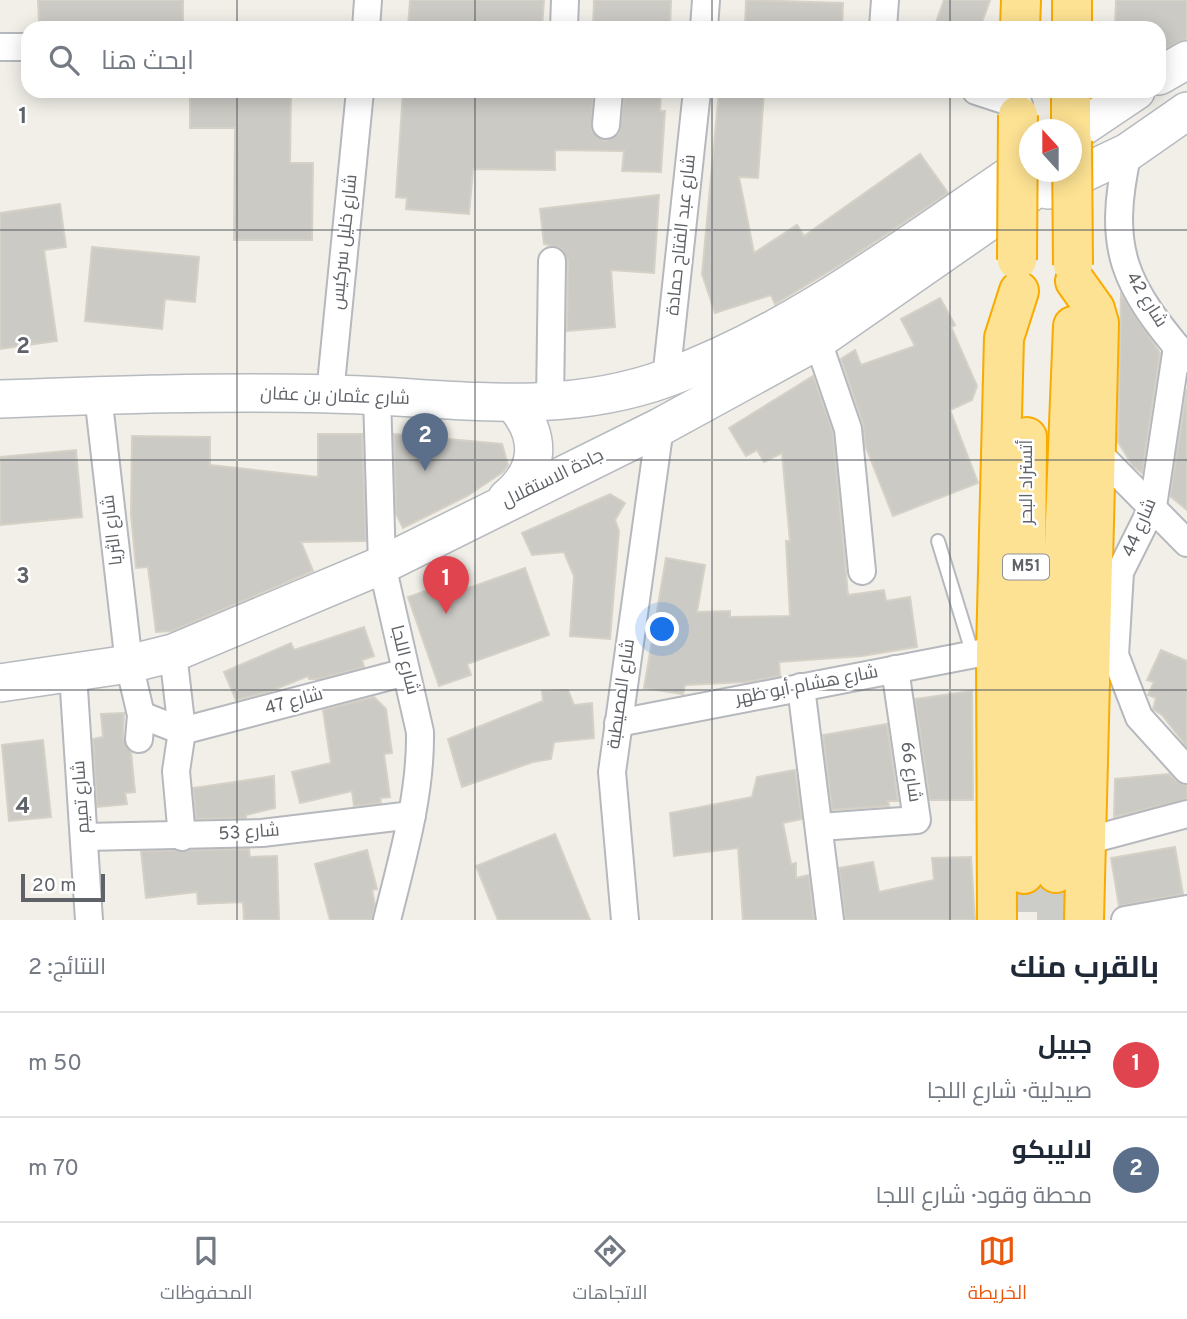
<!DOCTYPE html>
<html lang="ar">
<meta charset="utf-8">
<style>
:root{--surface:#fff;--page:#f2f2f3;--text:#1f2937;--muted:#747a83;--line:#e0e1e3;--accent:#ea580c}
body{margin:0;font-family:Overpass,Cairo,sans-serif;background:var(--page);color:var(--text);direction:rtl}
.compass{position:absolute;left:1019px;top:119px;width:63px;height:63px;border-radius:50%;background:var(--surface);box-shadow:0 4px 18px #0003;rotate:339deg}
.scale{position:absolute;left:21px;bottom:18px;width:84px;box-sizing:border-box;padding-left:7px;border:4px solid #5f6368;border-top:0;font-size:19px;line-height:24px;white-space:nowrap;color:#5f6368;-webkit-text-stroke:5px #fff;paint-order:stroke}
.you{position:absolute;left:663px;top:630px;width:24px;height:24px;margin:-18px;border:5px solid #fff;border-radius:50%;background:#1a73e8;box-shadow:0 0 0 10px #1a73e833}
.badge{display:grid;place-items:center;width:46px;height:46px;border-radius:50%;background:var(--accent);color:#fff;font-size:23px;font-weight:700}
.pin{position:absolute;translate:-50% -58px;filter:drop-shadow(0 2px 4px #0008)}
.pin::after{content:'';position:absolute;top:37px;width:24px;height:21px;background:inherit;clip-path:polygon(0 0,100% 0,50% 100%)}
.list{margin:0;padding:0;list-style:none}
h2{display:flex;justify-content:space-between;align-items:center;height:91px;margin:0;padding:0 28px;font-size:30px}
h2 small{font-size:23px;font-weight:400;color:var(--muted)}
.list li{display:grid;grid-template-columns:46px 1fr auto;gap:21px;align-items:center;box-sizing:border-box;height:105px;padding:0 28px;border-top:2px solid var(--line)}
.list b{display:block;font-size:26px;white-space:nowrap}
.list p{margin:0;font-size:23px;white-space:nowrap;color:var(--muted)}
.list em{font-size:23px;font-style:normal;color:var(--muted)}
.icon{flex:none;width:38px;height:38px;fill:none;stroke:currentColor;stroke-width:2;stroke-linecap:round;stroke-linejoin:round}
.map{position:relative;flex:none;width:1187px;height:920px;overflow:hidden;direction:ltr}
.search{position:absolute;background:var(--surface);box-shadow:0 4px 18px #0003;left:21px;right:21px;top:21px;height:77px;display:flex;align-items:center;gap:18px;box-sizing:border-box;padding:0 24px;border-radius:21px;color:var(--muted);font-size:26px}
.sheet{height:301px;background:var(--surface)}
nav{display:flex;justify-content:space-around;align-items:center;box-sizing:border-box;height:98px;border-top:2px solid var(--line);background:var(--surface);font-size:19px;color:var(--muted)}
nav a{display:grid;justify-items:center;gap:4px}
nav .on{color:var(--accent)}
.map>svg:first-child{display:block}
</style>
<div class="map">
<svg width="1187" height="920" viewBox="0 0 1187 920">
<rect width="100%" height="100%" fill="#f1efe8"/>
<g fill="#cccac5" stroke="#d6d1c6" stroke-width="2">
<polygon points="38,0 183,0 183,23 39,22"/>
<polygon points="410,0 544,0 542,28 408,28"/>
<polygon points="594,0 671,0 670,28 593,28"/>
<polygon points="746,0 843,3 842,28 745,28"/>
<polygon points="944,0 990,0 980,28 934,28"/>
<polygon points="1116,0 1187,0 1187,39 1159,52 1159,28 1115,28"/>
<polygon points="190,91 291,91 290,163 313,163 312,240 234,240 235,128 190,128"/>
<polygon points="403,91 593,91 592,131 605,141 619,133 625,91 661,91 660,111 665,111 661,172 622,171 624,151 555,150 555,170 473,169 469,214 406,209 407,198 396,197"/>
<polygon points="719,91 764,91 758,178 739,177 754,253 797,225 804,236 920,154 948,193 843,263 775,304 771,295 715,313 702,274"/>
<polygon points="659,195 654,273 611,270 615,327 567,331 568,261 561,248 544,244 540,209"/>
<polygon points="60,204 66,247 44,250 57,341 0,349 0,213"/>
<polygon points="92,247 199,257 195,302 165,299 162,329 85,321"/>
<polygon points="1121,295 1160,353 1142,473 1133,466 1118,442"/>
<polygon points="940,298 955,325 951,327 977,386 972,400 950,410 978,483 893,516 865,445 863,424 841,359 855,350 861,365 915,346 901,319"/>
<polygon points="813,376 833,432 848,595 884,590 886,601 910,597 917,647 862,656 779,662 780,676 746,682 685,685 683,694 644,688 666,558 705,565 697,612 730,611 730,617 790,616 786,541 790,541 782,453 764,462 757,450 746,456 729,428"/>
<polygon points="1187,389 1187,510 1170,496"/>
<polygon points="318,434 362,434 366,541 301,542 313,571 172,631 156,632 148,567 136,568 131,514 132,436 210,437 210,465 318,477"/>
<polygon points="394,434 502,444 508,465 503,472 467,496 403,528 396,514"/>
<polygon points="76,450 82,517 0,525 0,457"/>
<polygon points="610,494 625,503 615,520 619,531 610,639 570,636 574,576 564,552 532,555 522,533"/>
<polygon points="525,568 549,635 467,664 471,675 439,686 408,597 459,579 463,590"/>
<polygon points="364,627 374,656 362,660 364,667 318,679 309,679 308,676 271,691 236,700 224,672 291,643 294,650"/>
<polygon points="1161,650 1187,661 1187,747 1162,715 1153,709 1156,698 1148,695 1154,682 1147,680"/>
<polygon points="568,690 574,705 592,703 594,738 554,742 551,759 533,762 462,787 448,739 543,701 542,691"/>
<polygon points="972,691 973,800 930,800 915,699"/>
<polygon points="374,697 386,709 392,753 384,754 390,797 380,798 381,803 354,806 352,791 300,803 292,772 331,763 323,710"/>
<polygon points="124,713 123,738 131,752 135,792 125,793 127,804 97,807 93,739 103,737 101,714"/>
<polygon points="887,724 898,801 888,801 889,806 832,810 823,735"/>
<polygon points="43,740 51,817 9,821 2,745"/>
<polygon points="795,770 802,819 783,823 791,864 796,863 796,878 809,875 814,920 743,920 738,848 674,856 670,813 752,797 757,777"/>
<polygon points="1169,774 1176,781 1187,785 1187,799 1114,817 1115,779"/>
<polygon points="274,776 275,808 246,815 246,818 196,819 193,788"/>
<polygon points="555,834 590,920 498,920 476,866"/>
<polygon points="1175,847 1183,894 1119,906 1111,858"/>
<polygon points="249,849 250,857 277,856 279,920 244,920 243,902 198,904 197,892 146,898 141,851"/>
<polygon points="367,850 377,889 372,890 375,905 372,920 330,920 315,864"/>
<polygon points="971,857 975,920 845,920 839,868 873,862 879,892 934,880 932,858"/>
</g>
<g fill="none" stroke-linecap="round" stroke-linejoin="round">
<g stroke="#ccccc8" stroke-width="38" stroke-dasharray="38 19" stroke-linecap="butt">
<polyline points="1024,874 1024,920"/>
<polyline points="1056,920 1056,873"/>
</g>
<g stroke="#b5b8bc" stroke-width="16">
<polyline id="lane" points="938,541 973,655"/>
</g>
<g stroke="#b5b8bc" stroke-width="30">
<g id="street">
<polyline points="366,28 368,0"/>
<polyline points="564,28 565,0"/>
<polyline points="704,28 706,0"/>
<polyline points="883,28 885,0"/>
<polyline points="0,47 28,47"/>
<polyline points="976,91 1019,105"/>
<polyline points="606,125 609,91"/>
<path d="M1128 152C1106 250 1124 285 1187 359"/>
<polyline points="812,324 848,429 862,571"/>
<polyline points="1177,347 1153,506 1120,572 1115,655 1139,717 1187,770"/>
<polyline points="666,379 697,91"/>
<polyline points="330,394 360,91"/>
<polyline points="98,395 129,664 141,715 139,739"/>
<path d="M377 396 382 565 420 732C421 796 402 859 387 920"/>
<polyline points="550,403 552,261"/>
<polyline points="1096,451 1187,543"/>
<polyline points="173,653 182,731 176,771 182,837"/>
<polyline points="73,674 89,920"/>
<polyline points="801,687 830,920"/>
<polyline points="141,715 182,731 406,672"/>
<polyline points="618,723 996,650"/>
<polyline points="820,827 917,820 895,669"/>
<polyline points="84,837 262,833 412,815"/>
<polyline points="1086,841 1187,814"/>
<polyline points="625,920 612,772 660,427"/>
<polyline points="1125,920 1187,909"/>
</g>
</g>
<g stroke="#b6babf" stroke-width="40">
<g id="secondary">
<polyline points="1159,76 1187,60"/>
<polyline points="1072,134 1136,91"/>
<polyline points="1048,190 1128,152 1187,111"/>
<path d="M0 399C110 395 220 391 330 394 445 396 554 419 667 378 799 330 914 239 1030 162"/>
<path d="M507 498C540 471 542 437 515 405"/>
<polyline points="0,683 129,664 173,653 382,565 660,427 817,341 1060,172"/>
</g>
</g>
<g stroke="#f9ab00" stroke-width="42">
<g id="highway">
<polyline points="1020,28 1021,0"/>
<polyline points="1072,28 1072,0"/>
<polyline points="1071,91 1071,130"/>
<polyline points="1075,281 1095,309 1099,323 1084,920"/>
<polyline points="1056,873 1060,645 1073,326"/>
<polyline points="1024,874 1027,437"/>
<polyline points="997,920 996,650 1004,338 1019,291"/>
</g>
</g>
<use href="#lane" stroke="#fff" stroke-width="12"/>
<use href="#street" stroke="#fff" stroke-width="26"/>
<use href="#secondary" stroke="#fff" stroke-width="37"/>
<use href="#highway" stroke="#fde293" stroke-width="38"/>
<g stroke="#f9ab00" stroke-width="42" stroke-linecap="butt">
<g id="highway-bridge">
<polyline points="1072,141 1073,265"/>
<polyline points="1017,260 1018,115"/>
</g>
</g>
<use href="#highway-bridge" stroke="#fde293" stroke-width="38"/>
</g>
<path fill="none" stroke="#5f6368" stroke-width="2" stroke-opacity="0.55" d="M237 0V28M475 0V28M712 0V28M950 0V28M237 91V920M475 91V920M712 91V920M950 91V920M0 230H1187M0 460H1187M0 690H1187"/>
<g text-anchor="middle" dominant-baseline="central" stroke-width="5" stroke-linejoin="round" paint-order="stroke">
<rect fill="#fff" stroke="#8f9295" stroke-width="2" x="1003" y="554.5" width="46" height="25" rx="5"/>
<g font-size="16" font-weight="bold" fill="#5f6368">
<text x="1026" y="567">M51</text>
</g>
<g font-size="18" fill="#5f6368" stroke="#fff">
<text transform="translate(682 235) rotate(-84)">شارع عبد الفتاح حمادة</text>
<text transform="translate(345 242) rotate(-84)">شارع خليل سركيس</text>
<text transform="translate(1146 300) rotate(58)">شارع 42</text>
<text transform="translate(335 397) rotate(2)">شارع عثمان بن عفان</text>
<text transform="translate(553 479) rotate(-26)">جادة الاستقلال</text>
<text transform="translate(1027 482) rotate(-90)">أتستراد البحر</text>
<text transform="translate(1140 528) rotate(-67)">شارع 44</text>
<text transform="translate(113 530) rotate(-97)">شارع الثريا</text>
<text transform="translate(404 660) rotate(76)">شارع اللجا</text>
<text transform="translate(807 686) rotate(-11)">شارع هشام أبو ظهر</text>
<text transform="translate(622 694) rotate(-82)">شارع المصيطبة</text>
<text transform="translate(294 702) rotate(-15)">شارع 47</text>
<text transform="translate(910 772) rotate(82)">شارع 66</text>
<text transform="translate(82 797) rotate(-94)">شارع تميم</text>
<text transform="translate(249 833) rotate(-4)">شارع 53</text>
</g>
</g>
<g font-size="23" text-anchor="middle" font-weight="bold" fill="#5f6368" stroke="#fff" stroke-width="5" stroke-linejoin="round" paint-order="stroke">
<text x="23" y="123">1</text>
<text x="23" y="353">2</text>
<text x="23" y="583">3</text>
<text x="23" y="813">4</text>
</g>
</svg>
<svg class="compass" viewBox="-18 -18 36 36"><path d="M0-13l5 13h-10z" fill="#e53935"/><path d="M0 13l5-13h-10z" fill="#747a83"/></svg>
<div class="scale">20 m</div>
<div class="you"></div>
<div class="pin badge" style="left:446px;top:614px;background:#e0444e">1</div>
<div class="pin badge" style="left:425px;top:471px;background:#5c6f8a">2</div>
<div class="search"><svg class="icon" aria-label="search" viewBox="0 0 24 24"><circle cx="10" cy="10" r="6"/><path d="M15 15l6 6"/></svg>ابحث هنا</div>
</div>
<section class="sheet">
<h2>بالقرب منك<small>النتائج: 2</small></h2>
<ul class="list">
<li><span class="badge" style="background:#e0444e">1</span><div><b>جبيل</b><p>صيدلية · شارع اللجا</p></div><em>50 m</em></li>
<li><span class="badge" style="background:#5c6f8a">2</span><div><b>لاليبكو</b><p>محطة وقود · شارع اللجا</p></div><em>70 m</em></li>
</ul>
</section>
<nav>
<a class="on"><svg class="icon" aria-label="map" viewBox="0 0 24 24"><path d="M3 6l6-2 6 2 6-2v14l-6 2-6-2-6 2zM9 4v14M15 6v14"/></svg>الخريطة</a>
<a><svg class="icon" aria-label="directions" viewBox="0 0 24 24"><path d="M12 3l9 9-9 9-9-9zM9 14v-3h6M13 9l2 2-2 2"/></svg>الاتجاهات</a>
<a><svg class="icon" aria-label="saved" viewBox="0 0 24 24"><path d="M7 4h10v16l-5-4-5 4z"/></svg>المحفوظات</a>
</nav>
